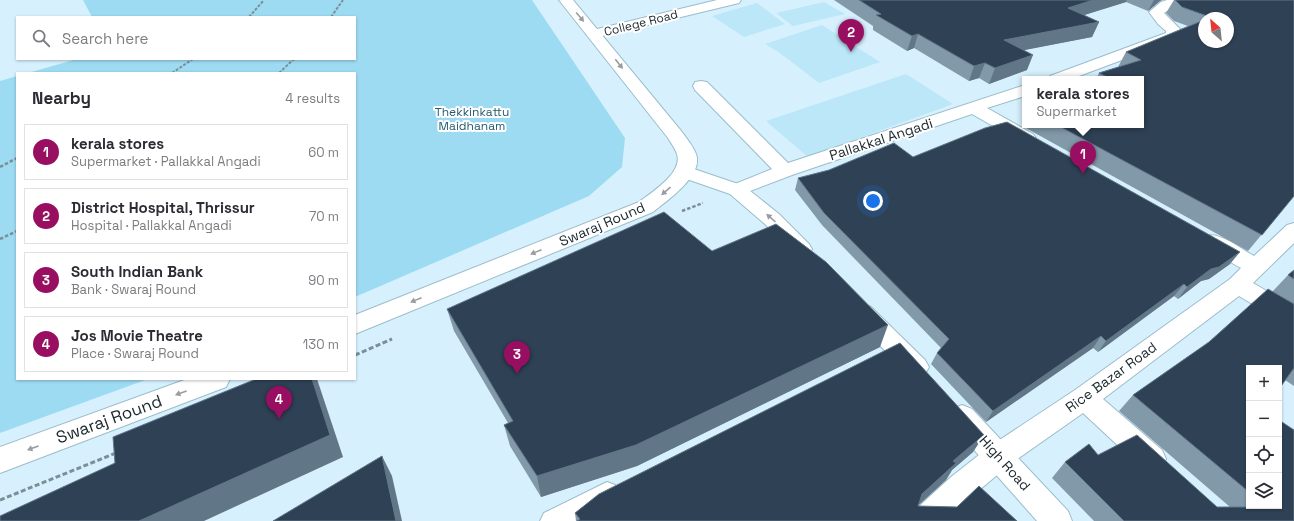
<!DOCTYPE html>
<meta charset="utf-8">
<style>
:root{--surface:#fff;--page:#f7f7f7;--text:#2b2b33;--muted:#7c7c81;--line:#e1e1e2;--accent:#980f62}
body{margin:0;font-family:"Space Grotesk",sans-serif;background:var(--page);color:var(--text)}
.controls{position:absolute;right:12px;bottom:12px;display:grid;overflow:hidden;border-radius:0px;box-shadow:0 1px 3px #0004}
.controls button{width:36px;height:36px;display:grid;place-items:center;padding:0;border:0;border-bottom:1px solid var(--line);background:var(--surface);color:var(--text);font:20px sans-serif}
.compass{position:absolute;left:1198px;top:12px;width:36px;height:36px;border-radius:50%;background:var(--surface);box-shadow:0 1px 3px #0004;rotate:333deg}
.you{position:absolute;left:873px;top:201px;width:14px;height:14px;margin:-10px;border:3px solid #fff;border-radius:50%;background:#1a73e8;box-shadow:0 0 0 6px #1a73e833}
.badge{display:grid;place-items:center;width:26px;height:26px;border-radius:50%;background:var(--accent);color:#fff;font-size:13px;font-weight:700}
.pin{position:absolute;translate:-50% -33px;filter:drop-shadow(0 1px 2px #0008)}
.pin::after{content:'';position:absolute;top:21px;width:14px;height:12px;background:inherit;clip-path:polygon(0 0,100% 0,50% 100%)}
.popup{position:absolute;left:1022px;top:76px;width:122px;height:52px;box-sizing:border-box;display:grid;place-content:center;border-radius:0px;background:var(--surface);filter:drop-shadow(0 1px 3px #0005);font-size:13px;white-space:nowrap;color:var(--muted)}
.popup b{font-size:15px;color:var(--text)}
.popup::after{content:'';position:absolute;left:50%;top:100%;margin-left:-8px;border:8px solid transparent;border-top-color:var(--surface)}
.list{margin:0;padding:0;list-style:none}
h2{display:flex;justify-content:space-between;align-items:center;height:52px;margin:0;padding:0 16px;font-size:17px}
h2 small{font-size:13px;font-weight:400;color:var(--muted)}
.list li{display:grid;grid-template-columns:26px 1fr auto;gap:12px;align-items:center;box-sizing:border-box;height:56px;margin:0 8px 8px;padding:0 8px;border:1px solid var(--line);border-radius:0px}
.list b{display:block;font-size:15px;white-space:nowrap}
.list p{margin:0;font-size:13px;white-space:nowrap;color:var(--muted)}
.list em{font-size:13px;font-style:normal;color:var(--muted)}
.icon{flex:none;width:22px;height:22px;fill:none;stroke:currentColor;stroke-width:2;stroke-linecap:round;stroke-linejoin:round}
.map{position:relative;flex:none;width:1294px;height:521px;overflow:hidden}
.search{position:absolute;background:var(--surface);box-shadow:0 1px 3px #0004;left:16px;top:16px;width:340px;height:44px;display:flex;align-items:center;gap:10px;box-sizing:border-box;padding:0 14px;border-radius:0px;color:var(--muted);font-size:15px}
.panel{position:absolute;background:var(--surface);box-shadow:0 1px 3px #0004;left:16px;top:72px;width:340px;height:308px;border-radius:0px}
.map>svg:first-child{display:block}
</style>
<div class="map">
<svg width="1294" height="521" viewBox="0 0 1294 521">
<rect width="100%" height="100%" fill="#d6f1fd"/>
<g fill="#bbe7f9">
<polygon points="824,2 845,14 793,26 776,13"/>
<polygon points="757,3 785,24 744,37 712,16"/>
<polygon points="822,25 880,62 819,83 780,53 765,44"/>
<polygon points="906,74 953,104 808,157 766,121"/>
</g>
<g fill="#9ddbf3">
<polygon points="83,0 532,0 625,138 622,167 589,196 355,297 355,73 28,73 77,59 355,59 355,17 92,17"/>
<polygon points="17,76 17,379 148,379 0,433 0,81"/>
</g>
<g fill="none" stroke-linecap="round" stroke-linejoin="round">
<g stroke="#9bbcca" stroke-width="2">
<polygon id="service" points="607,482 615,485 618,493 615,501 576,521 540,521 544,513"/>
</g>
<g stroke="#9bbcca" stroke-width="2">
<g id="minor">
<path d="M1167 0H1187C1182 6 1171 8 1164 13L1181 30 1178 39 1071 79H1048L1050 76 1166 33V31L1158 24 1149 12 1161 2Z"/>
<polygon points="701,81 707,82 788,163 1025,85 1025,96 987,108 1033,134 1036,138 1033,142 1027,143 1021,142 972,114 792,175 737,196 730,194 727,190 730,186 772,169 695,90 693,86 695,82"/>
<path d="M1294 223V243L1253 283 1294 307V327L1286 324 1239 296 1103 399 1162 450 1166 459 1162 468 1152 472 1142 468 1083 413 1009 465 971 497 946 521H910L914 511 951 477 989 447 1075 390 1230 279 1241 268 1202 246 1199 241 1202 236C1220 231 1239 248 1254 256L1287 225Z"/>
</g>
</g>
<g stroke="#9bbcca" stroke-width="2">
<g id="secondary">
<polygon points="717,0 741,0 739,3 594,38 589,37 587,34 589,31"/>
<polygon points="685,166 744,186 779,214 809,244 812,249 809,254 801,257 793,254 765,224 730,194 678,176 675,172 678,168"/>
<polygon points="863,304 871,307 925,360 929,367 925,374 916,377 907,374 855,319 851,313 855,307"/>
<polygon points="962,405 972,409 1068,511 1072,521 1037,521 952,425 949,417 952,409"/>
</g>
</g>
<g stroke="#9bbcca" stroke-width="2">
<g id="primary">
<path d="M559 0H573L682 132C687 139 693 146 696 154 704 175 668 200 653 212L355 334V315L639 202C652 192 683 173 677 154 675 148 671 143 668 138Z"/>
<polygon points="187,379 230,379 226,387 0,473 0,447"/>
</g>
</g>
<g stroke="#7b8f98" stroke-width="2" stroke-dasharray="3 1.5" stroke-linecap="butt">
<polyline points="249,17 264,0"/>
<polyline points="331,17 343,0"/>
<polyline points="172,73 193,59"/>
<polyline points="279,73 294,59"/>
</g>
<g stroke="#7b8f98" stroke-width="2.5" stroke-dasharray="3.5 2" stroke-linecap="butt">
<polyline points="0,167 17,158"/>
<polyline points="682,211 703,203"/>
<polyline points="0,239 17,231"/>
</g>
<g stroke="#7b8f98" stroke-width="3" stroke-dasharray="5 2.5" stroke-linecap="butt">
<polyline points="355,355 392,339"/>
<polyline points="0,500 116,453"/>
</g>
<use href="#service" fill="#fff" fill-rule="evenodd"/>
<use href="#minor" fill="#fff" fill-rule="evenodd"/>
<use href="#secondary" fill="#fff" fill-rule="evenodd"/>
<use href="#primary" fill="#fff" fill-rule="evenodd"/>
</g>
<g fill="#8299a9" fill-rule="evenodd">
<polygon points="834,0 1162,0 1160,1 1148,11 1126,2 1084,15 1099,22 1092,37 1023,50 1027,70 989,84 979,78 969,81 914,48 907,51 873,30 873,26"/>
<path d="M1174 0H1294V196L1248 251 1024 127 1025 125H1141V79H1096L1099 73 1118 67 1126 52 1188 26 1174 21 1166 13ZM1204 18H1228L1204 42Z"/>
<polygon points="913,157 1230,264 1209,279 1201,281 1178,299 1174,296 1098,352 1093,348 986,422 931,364 937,353 941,348 822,225 795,190 798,178"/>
<polygon points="712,251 880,347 637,466 541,497 510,446 504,425 508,423 454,331 447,309"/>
<polygon points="1294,270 1294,386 1285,380 1249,368 1249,506 1279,506 1294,521 1094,521 1052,478 1065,462 1098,455 1217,507 1230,507 1119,411 1133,395 1209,342 1273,291 1288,275"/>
<polygon points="984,435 973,452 952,470 946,480 919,505 918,506 1017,521 576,521 575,513"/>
</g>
<g fill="#617687">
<polygon points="1093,0 1127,0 1126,2 1062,22 1068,8"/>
<polygon points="1154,0 1162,0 1160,1 1148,11"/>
<polygon points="1099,22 1092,37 999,55 1004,40"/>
<polygon points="918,34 914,48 907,51 912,36"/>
<polygon points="1033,55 1027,70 989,84 995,68"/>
<polygon points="985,63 979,78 969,81 974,66"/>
<polygon points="1240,252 1230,264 1209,279 1201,281 1178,299 1187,287 1211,269"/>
<polygon points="1184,284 1174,296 1098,352 1106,341"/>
<polygon points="888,325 880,347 637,466 541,497 537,476"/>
<polygon points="1101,336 1093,348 986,422 993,411"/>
<polygon points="312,379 317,379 343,457 204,521 139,521"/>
<polygon points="984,435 973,452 952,470 946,480 913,510 922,494 953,461"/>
<polygon points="382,456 392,476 402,521 396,521"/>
</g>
<g fill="#2f4155" stroke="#617687">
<polygon points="859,0 1093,0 1068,8 1099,22 1004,40 1033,55 995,68 985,63 974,66 918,34 912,36 876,15 881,14"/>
<polygon points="1175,0 1294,0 1294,196 1262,235 1057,125 1141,125 1141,79 1111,79 1099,73 1141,60 1126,52 1204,20 1204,42 1228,42 1228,18 1208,18 1210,17 1182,7"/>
<polygon points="1007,122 1240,252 1219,267 1211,269 1187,287 1184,284 1106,341 1101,336 993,411 937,353 949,339 824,213 798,178 829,170 894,143 913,157 985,128"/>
<polygon points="664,212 712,251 776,224 826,262 888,325 636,445 537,476 504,425 513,421 447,309"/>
<polygon points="1294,270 1294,279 1288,275"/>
<polygon points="1268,289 1294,304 1294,368 1279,389 1279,368 1249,368 1249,492 1133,395 1209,342"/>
<polygon points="900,343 984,435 953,461 956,463 922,494 918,506 957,507 979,486 1017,521 577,521 580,519 575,513 599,494"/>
<polygon points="256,379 312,379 330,435 139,521 0,521 0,516 115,463 113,437"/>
<polygon points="1279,420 1294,430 1294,521 1124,521 1065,462 1089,444 1098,455 1137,435 1217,507 1257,507 1257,506 1279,506"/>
<polygon points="382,456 396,521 273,521"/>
</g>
<defs><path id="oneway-solid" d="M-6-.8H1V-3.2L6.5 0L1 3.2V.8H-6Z"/></defs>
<g fill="#989da0">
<use href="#oneway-solid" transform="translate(580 17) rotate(50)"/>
<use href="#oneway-solid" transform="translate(619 64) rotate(52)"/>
<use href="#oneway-solid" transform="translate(666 191) rotate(139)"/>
<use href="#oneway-solid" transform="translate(771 218) rotate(-138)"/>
<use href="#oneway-solid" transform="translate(536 252) rotate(158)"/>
<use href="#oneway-solid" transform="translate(416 300) rotate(158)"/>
<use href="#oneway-solid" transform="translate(181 393) rotate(160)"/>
<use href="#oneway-solid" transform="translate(33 448) rotate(160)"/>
</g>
<g text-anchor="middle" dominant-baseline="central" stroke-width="4" stroke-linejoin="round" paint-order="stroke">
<g font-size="12" fill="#19262c" stroke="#fff">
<text transform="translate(641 23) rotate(-14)">College Road</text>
</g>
<g font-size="12" fill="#265c70" stroke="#fff">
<text x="472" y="112">Thekkinkattu<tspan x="472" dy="14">Maidhanam</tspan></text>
</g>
<g font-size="14" fill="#19262c" stroke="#fff">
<text transform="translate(881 139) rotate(-18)">Pallakkal Angadi</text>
<text transform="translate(602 224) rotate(-23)">Swaraj Round</text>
<text transform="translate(1111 377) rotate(-36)">Rice Bazar Road</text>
<text transform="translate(1005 463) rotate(48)">High Road</text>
</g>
<g font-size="17" fill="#19262c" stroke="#fff">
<text transform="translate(109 419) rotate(-20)">Swaraj Round</text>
</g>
</g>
</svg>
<div class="controls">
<button>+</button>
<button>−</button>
<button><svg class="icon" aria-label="locate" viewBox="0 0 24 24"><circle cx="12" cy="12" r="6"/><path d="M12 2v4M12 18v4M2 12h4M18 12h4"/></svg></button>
<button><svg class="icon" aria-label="layers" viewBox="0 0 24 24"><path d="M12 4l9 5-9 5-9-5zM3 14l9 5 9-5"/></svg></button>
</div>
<svg class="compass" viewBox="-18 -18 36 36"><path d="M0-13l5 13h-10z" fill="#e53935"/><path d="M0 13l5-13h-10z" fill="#7c7c81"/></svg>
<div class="you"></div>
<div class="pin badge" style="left:1083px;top:174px">1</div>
<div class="popup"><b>kerala stores</b>Supermarket</div>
<div class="pin badge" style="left:851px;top:52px">2</div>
<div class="pin badge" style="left:517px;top:374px">3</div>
<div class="pin badge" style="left:279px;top:419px">4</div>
<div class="search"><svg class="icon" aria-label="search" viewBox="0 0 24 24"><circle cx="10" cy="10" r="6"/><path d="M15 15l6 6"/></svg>Search here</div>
<section class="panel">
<h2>Nearby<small>4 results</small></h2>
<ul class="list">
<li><span class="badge">1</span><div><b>kerala stores</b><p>Supermarket · Pallakkal Angadi</p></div><em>60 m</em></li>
<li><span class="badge">2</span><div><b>District Hospital, Thrissur</b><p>Hospital · Pallakkal Angadi</p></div><em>70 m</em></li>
<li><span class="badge">3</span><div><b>South Indian Bank</b><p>Bank · Swaraj Round</p></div><em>90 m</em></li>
<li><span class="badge">4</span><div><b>Jos Movie Theatre</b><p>Place · Swaraj Round</p></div><em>130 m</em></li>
</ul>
</section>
</div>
